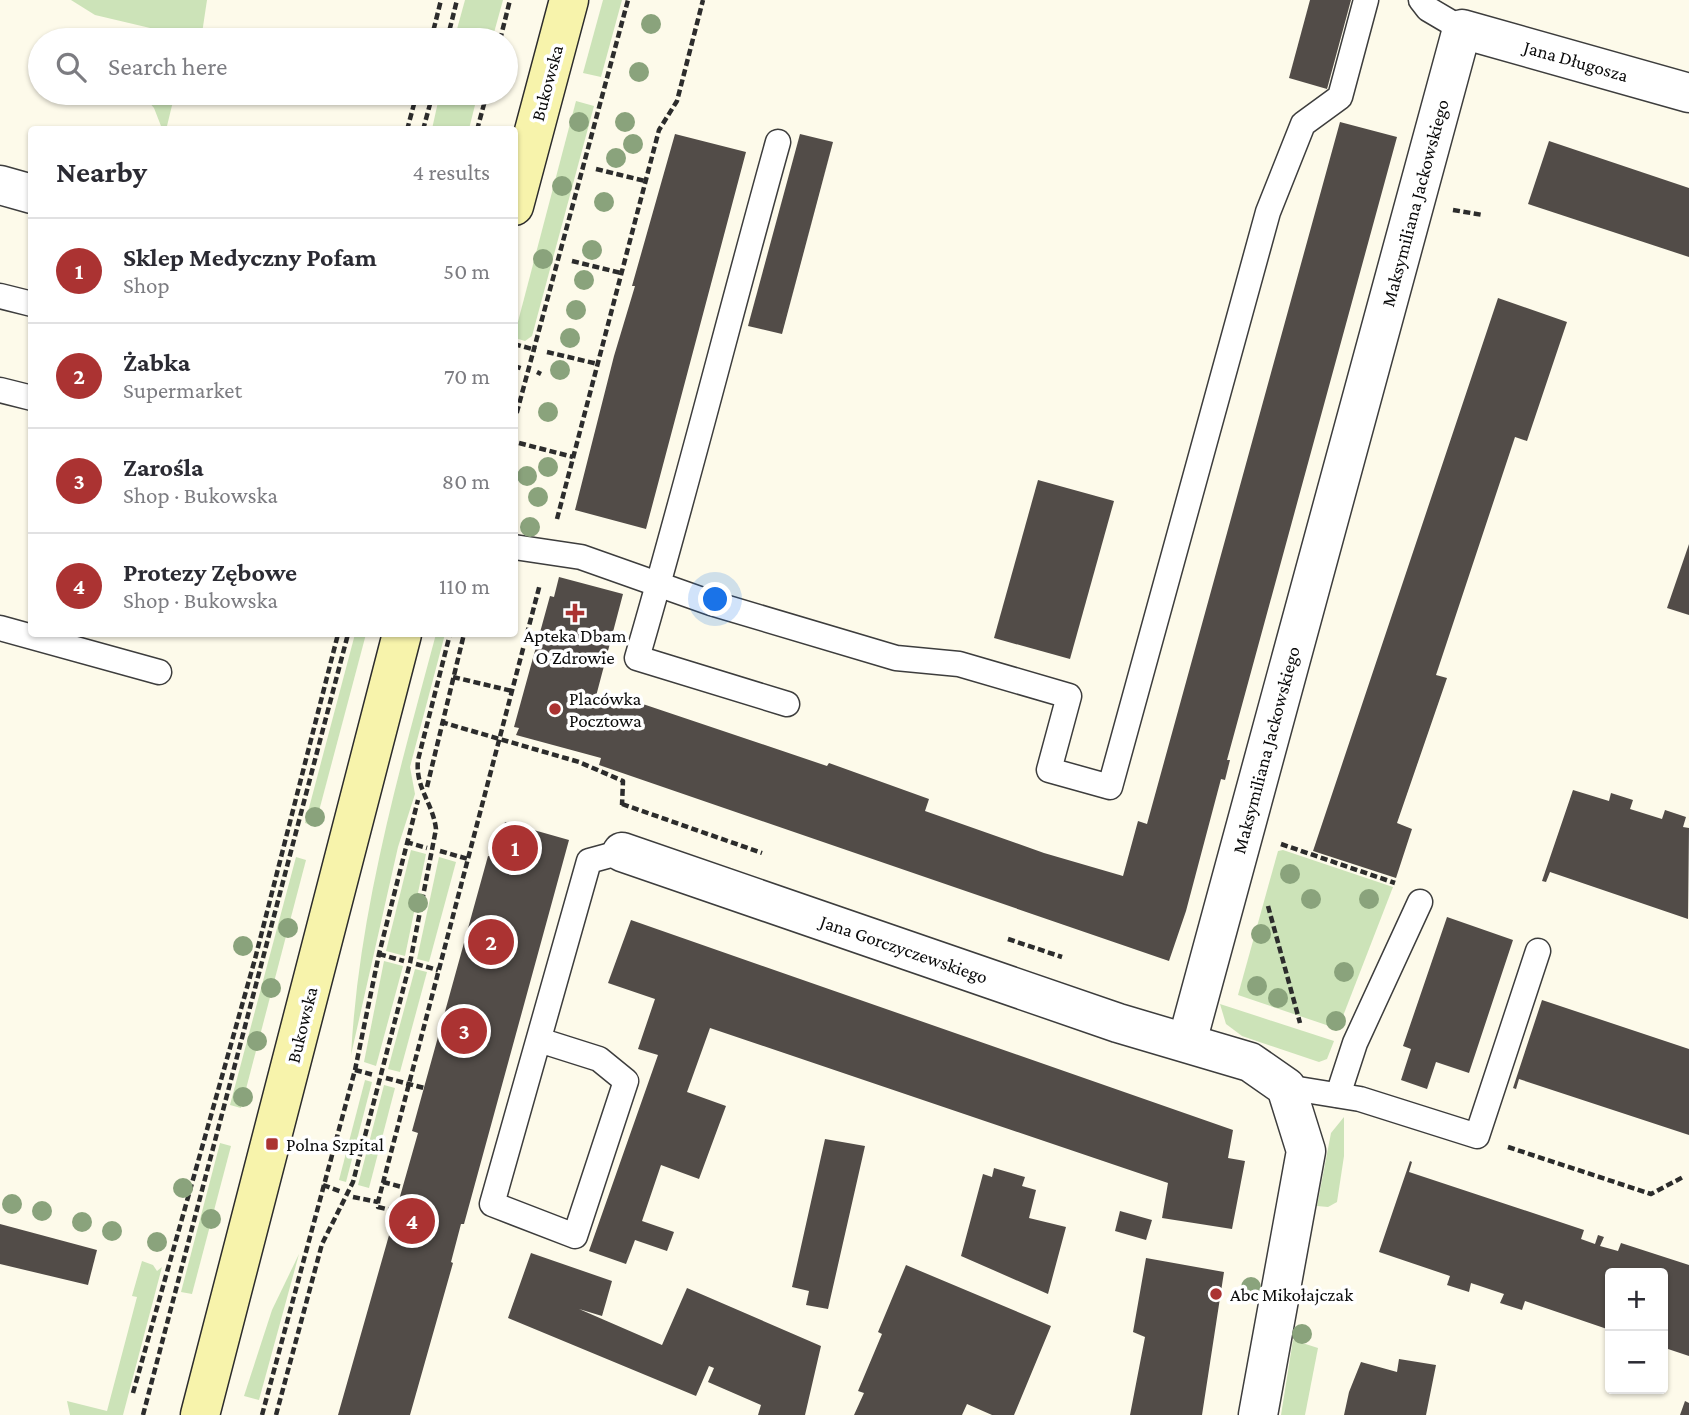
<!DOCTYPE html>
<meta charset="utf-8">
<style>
:root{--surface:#fff;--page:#f2f2f3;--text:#2b2b33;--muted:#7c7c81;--line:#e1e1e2;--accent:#ab3332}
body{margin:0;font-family:"Crimson Pro",serif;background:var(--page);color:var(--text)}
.controls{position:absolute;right:21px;bottom:21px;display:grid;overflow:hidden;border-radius:7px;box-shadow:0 2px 5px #0004}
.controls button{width:63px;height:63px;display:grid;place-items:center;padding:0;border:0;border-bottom:2px solid var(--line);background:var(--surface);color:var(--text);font:35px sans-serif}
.you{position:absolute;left:716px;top:600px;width:24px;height:24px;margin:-18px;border:5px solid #fff;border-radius:50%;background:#1a73e8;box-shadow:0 0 0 10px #1a73e833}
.badge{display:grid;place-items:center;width:46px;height:46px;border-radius:50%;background:var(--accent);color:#fff;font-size:23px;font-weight:700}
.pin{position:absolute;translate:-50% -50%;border:4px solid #fff;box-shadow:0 2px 7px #0006}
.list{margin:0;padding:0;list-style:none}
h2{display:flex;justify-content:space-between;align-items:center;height:91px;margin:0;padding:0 28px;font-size:30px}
h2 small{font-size:23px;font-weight:400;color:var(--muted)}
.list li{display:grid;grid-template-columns:46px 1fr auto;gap:21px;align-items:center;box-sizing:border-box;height:105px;padding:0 28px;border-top:2px solid var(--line)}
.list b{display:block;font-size:26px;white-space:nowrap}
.list p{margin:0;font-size:23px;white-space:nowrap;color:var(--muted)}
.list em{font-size:23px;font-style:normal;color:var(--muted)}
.icon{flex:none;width:38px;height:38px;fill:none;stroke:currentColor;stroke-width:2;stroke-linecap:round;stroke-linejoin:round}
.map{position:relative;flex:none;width:1689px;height:1415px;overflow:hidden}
.search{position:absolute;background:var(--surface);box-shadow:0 2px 5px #0004;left:28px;top:28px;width:490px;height:77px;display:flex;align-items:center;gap:18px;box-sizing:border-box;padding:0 24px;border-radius:38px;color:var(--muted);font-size:26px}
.panel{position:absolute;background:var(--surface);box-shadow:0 2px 5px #0004;left:28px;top:126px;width:490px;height:511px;border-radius:7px}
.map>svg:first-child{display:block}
</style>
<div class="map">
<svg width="1689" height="1415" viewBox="0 0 1689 1415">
<rect width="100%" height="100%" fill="#fdfaea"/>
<g fill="#cce3b8">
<polygon points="71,0 207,0 201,40 95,15"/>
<polygon points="465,0 503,0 492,40 454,40"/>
<polygon points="603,0 622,0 601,77 583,73"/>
<polygon points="141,93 175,93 167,126 161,126 154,108"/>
<polygon points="440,93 478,93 469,129 432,129"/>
<polygon points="576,101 594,106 532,336 525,341 515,338 515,333"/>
<polygon points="355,634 366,634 315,826 305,823"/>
<path d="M436 634H445L410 767 415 794 398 847 351 1055C359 911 399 772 436 634Z"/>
<polygon points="411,850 426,854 405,956 386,951"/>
<polygon points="1283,850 1393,887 1338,1029 1238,995 1278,851"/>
<polygon points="296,857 306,860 241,1108 230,1105"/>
<polygon points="439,857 456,862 429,962 417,959"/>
<polygon points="384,961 403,966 376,1066 364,1062"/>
<polygon points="415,969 427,972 400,1072 388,1069"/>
<polygon points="1220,1004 1334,1041 1327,1059 1319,1062 1242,1036 1226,1024"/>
<polygon points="365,1080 372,1082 346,1182 339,1180"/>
<polygon points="384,1085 395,1088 369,1188 358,1185"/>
<polygon points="1344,1117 1344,1156 1337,1202 1328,1207 1317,1206 1331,1133"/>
<polygon points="220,1143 231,1146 192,1294 181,1292"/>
<polygon points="299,1254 259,1400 244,1396 272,1310"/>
<polygon points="142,1261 153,1265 157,1271 162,1267 123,1415 70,1415 67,1401 107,1411 137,1297 132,1296"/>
<polygon points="1293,1340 1318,1348 1305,1415 1281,1415"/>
</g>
<g fill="#524c48">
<polygon points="1310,0 1351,0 1327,89 1289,78"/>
<polygon points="1340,122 1397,137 1227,760 1230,760 1225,780 1221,779 1186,911 1169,961 599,765 601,758 516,735 519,728 514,727 550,596 554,597 559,577 623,594 595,700 619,707 622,697 827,766 829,763 929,799 925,811 1044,853 1123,876 1138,821 1147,824"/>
<polygon points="675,134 746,152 646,529 575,510 614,356 635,286 632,286"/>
<polygon points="800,134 833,142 782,334 748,326"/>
<polygon points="1549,141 1689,188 1689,257 1528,204"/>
<polygon points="1498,298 1567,322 1527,441 1515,437 1436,675 1447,678 1397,823 1412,829 1396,878 1313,851"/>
<polygon points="1038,480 1114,501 1070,659 994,638"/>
<polygon points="1689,544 1689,615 1667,608"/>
<polygon points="1573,790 1609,801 1611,793 1633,800 1630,809 1662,819 1665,810 1686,817 1683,827 1689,828 1688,919 1550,872 1546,882 1542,881"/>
<polygon points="505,822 569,840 464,1224 461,1224 451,1262 453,1263 410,1415 338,1415 418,1133 412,1131 488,856 495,857"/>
<polygon points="1447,917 1513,940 1469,1073 1436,1062 1427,1089 1401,1080 1411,1049 1403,1046"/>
<polygon points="631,920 1233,1130 1228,1158 1245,1161 1232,1229 1162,1218 1168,1183 710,1028 687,1092 726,1106 699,1179 661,1165 642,1221 674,1232 667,1251 635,1240 626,1264 589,1251 658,1055 638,1049 655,999 608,983"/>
<polygon points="1542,1000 1689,1049 1689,1135 1519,1079 1516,1089 1513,1088"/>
<polygon points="825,1139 865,1146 828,1309 806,1305 809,1291 792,1287"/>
<polygon points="1410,1161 1412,1162 1409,1172 1584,1230 1581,1239 1595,1244 1598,1235 1604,1237 1600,1246 1618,1251 1621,1243 1689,1265 1689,1356 1668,1349 1665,1358 1663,1357 1663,1273 1610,1273 1610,1330 1525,1301 1522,1310 1500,1303 1504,1294 1471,1283 1469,1292 1447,1285 1450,1276 1379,1252"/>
<polygon points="994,1168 1025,1177 1022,1186 1036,1190 1029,1218 1066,1227 1048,1294 961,1256 983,1174 992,1177"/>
<polygon points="1120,1211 1152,1220 1146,1240 1115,1231"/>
<polygon points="0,1224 97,1250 88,1285 0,1264"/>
<polygon points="531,1253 612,1281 602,1316 579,1309 662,1345 687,1288 821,1346 805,1415 758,1415 761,1405 708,1382 714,1368 709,1366 696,1396 508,1318"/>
<polygon points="1146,1258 1224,1272 1202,1415 1130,1415 1145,1337 1133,1332"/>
<polygon points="906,1265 1051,1326 1014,1415 992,1415 967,1404 962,1415 854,1415 864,1393 858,1391 882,1334 878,1332"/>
<polygon points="1399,1359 1436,1365 1426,1415 1344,1415 1349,1392 1361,1362 1397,1372"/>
<polygon points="1685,1401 1689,1403 1689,1415 1680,1415"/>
</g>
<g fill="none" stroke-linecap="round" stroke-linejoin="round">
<g stroke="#3d3d3d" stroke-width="27">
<g id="lane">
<polyline points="1421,0 1428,9 1462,29"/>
<path d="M778 142C730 314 687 487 637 658L787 704"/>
<polyline points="0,296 32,304"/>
<polyline points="0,390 32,398"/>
<polyline points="514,547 581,557 711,603 896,658 959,664 1069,696 1049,770 1110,787 1268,212 1303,124 1340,97 1366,0"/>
<polyline points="0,628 159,672"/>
<polyline points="539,1040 599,1059 626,1081 575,1236 492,1204 589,861 622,852"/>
<polyline points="1286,1087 1360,1099 1477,1136 1538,951"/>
<polyline points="1338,1095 1355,1043 1420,902"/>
</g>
</g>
<g stroke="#3d3d3d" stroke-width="41">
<g id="street">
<polyline points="0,185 32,194"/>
<polyline points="622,852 1118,1023 1250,1062 1286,1087 1306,1151 1258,1415"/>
<polyline points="1187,1042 1462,29 1689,93"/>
</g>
</g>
<g stroke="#2c2c2c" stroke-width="41">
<g id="secondary">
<polyline points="514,206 569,0"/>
<polyline points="200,1415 402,634"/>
</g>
</g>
<g stroke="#2c2c2c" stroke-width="4.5" stroke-dasharray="7 3.5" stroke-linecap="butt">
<polyline points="431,40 441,0"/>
<polyline points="447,40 457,0"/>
<polyline points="500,40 510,0"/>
<polyline points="407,130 417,93"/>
<polyline points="423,130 433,93"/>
<polyline points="477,130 487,93"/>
<polyline points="596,169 645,181"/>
<polyline points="1453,210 1483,215"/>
<polyline points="572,261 621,273"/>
<polyline points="514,344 536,350"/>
<polyline points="547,352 598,364"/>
<polyline points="514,366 523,369"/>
<polyline points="537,372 541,374"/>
<polyline points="514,423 628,0"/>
<polyline points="519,443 573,457"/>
<polyline points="557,519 659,130 677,101 703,0"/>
<polyline points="453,677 512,691"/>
<polyline points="441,722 579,762 623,781 622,805"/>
<polyline points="427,787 464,634"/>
<polyline points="622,804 762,853"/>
<polyline points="406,842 427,848"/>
<polyline points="1281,844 1395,883"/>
<polyline points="440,851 468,859"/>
<polyline points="1268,906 1300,1023"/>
<polyline points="1008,939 1062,957"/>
<polyline points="379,954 404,961"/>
<polyline points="416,964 438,970"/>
<polyline points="355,1070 374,1075"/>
<polyline points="386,1078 424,1088"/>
<polyline points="1508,1147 1651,1194 1685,1176"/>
<polyline points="383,1182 402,1187"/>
<polyline points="323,1185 342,1192"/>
<polyline points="353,1197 378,1202"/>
<polyline points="395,1211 378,1207 378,1202 540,584"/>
<polyline points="133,1393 255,959 338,634"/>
<polyline points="143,1415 348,634"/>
<polyline points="262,1415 355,1070 379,954 418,800"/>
<path d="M276 1415 322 1244 353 1182 410 963 436 829C433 803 415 788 418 760L450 634"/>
</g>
<use href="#lane" stroke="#fff" stroke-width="24"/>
<use href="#street" stroke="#fff" stroke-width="38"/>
<use href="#secondary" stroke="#f7f3ab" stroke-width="38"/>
</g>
<g fill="#8aa37c">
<circle cx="651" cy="24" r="10"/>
<circle cx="639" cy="72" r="10"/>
<circle cx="579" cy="122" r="10"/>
<circle cx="625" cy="122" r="10"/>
<circle cx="633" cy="144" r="10"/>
<circle cx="616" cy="158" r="10"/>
<circle cx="562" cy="186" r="10"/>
<circle cx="604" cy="202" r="10"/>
<circle cx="592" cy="250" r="10"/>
<circle cx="543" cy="259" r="10"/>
<circle cx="584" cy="280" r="10"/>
<circle cx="576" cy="310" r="10"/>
<circle cx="570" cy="338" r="10"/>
<circle cx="560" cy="370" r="10"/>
<circle cx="548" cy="412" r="10"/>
<circle cx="548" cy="467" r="10"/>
<circle cx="527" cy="476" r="10"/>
<circle cx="538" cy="497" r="10"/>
<circle cx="530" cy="527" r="10"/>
<circle cx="315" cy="817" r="10"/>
<circle cx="1290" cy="874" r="10"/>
<circle cx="1311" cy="899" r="10"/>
<circle cx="1369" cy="899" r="10"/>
<circle cx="418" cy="903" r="10"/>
<circle cx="288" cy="928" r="10"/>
<circle cx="1261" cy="934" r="10"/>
<circle cx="243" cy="946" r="10"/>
<circle cx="1344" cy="972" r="10"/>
<circle cx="1257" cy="986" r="10"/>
<circle cx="271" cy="988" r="10"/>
<circle cx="1278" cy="998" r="10"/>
<circle cx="1336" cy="1021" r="10"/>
<circle cx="257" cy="1041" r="10"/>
<circle cx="243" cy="1097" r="10"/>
<circle cx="183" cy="1188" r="10"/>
<circle cx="12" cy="1204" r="10"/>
<circle cx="42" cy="1211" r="10"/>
<circle cx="211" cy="1219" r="10"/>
<circle cx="82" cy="1222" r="10"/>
<circle cx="112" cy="1231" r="10"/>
<circle cx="157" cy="1242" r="10"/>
<circle cx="1251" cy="1287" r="10"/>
<circle cx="1302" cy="1334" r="10"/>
</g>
<g fill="#ab3332" stroke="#fff" stroke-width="2.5">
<path d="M571.5 602.5h7v7h7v7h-7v7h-7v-7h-7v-7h7z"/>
<circle cx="555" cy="709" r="7"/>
<rect x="265" y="1137" width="14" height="14" rx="3.5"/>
<circle cx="1216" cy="1294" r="7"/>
</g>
<g text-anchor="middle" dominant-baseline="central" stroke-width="7" stroke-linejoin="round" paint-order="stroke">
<g font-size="19" fill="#0a0a0a" stroke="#fff">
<text transform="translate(1576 61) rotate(16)">Jana Długosza</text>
<text transform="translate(547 83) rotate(-75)">Bukowska</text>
<text transform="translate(1415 203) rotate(-75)">Maksymiliana Jackowskiego</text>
<text transform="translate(1266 750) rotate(-75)">Maksymiliana Jackowskiego</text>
<text transform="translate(904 949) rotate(19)">Jana Gorczyczewskiego</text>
<text transform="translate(302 1025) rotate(-76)">Bukowska</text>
</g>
<g font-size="19" fill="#0a0a0a" stroke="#fff" text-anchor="start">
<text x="575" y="635" text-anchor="middle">Apteka Dbam<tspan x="575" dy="22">O Zdrowie</tspan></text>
<text x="569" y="698">Placówka<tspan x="569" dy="22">Pocztowa</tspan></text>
<text x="286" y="1144">Polna Szpital</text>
<text x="1230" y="1294">Abc Mikołajczak</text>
</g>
</g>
</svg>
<div class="controls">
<button>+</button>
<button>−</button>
</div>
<div class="you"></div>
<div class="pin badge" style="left:515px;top:848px">1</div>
<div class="pin badge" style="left:491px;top:942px">2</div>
<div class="pin badge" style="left:464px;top:1031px">3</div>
<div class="pin badge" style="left:412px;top:1221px">4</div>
<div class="search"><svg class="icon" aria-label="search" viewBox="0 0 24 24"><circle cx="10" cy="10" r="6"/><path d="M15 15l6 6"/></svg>Search here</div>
<section class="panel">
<h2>Nearby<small>4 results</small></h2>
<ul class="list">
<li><span class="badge">1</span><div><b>Sklep Medyczny Pofam</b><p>Shop</p></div><em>50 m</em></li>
<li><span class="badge">2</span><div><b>Żabka</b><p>Supermarket</p></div><em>70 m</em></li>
<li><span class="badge">3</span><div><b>Zarośla</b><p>Shop · Bukowska</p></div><em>80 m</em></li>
<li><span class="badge">4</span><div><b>Protezy Zębowe</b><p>Shop · Bukowska</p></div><em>110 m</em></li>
</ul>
</section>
</div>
